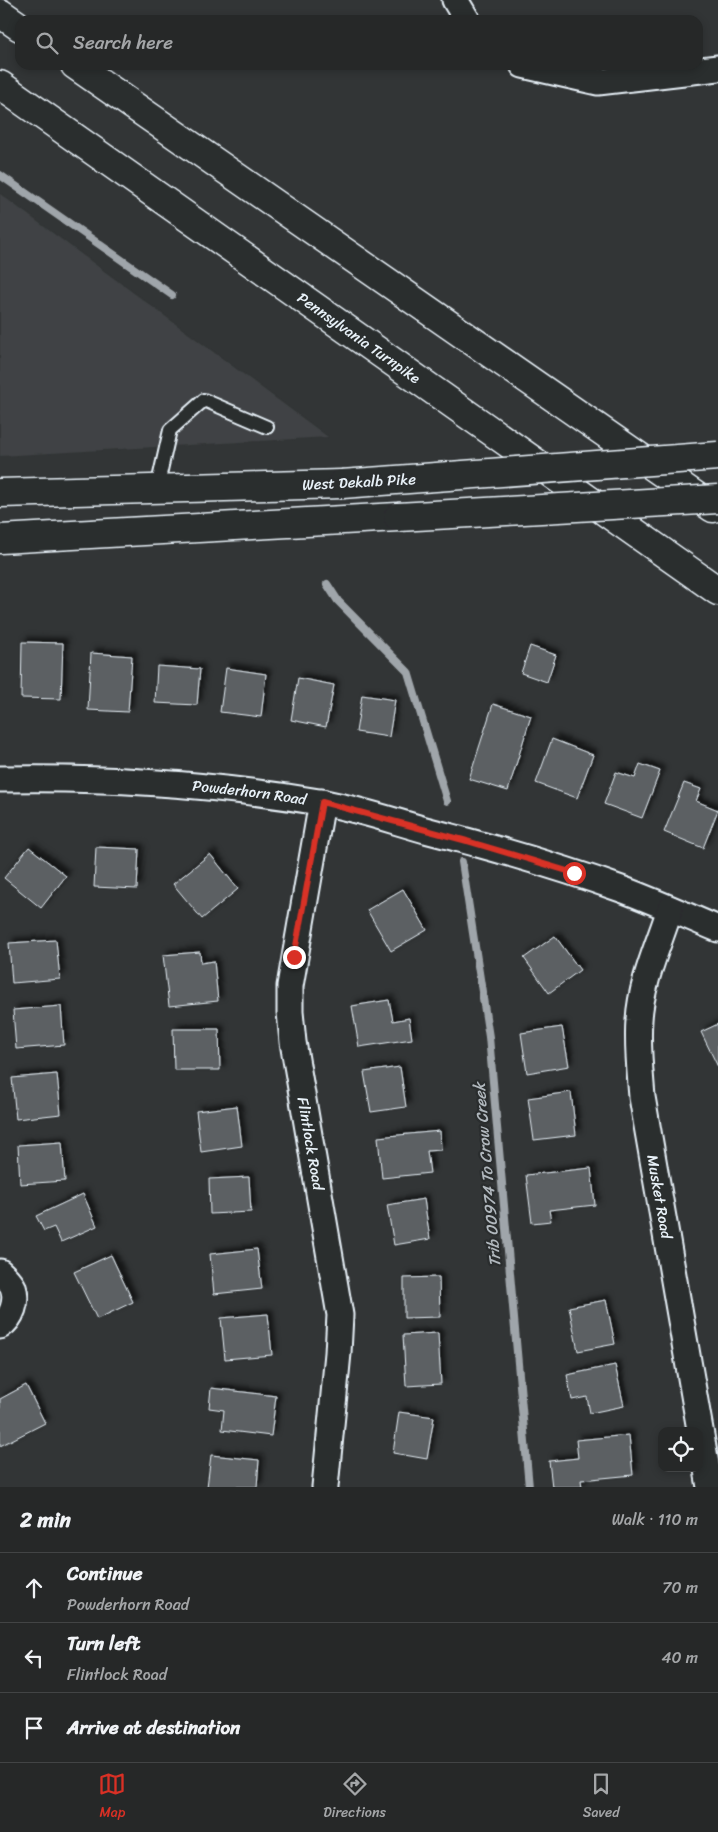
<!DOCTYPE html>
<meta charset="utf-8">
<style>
:root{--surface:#262828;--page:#323434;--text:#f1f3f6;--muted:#a4a6a8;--line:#424445;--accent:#d93025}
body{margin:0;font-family:Sriracha,sans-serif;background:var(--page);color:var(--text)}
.controls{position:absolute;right:15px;bottom:15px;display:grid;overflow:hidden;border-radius:10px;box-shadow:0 2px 8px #0003}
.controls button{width:45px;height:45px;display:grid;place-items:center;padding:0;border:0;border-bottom:1px solid var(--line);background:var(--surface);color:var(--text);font:25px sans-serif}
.stop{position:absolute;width:15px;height:15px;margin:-11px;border:4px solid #d93025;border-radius:50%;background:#fff}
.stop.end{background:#d93025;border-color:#fff;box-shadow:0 1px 5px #0008}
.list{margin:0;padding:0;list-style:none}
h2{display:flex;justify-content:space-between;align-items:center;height:65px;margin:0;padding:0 20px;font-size:21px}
h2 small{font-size:16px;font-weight:400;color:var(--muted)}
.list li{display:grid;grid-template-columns:32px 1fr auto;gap:15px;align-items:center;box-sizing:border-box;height:70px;padding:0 20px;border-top:1px solid var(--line)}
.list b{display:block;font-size:19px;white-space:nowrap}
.list p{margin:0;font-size:16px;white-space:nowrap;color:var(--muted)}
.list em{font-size:16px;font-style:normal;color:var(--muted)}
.icon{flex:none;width:28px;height:28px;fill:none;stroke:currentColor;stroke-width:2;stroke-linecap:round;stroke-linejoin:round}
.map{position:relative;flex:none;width:718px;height:1487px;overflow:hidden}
.search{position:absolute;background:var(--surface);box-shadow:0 2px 8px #0003;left:15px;right:15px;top:15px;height:55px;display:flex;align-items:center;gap:12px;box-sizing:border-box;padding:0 18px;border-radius:15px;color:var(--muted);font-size:19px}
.sheet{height:275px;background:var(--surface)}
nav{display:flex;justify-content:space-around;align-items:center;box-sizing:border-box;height:70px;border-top:1px solid var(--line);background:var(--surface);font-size:14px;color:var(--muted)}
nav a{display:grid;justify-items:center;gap:2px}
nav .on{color:var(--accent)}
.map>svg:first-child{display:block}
</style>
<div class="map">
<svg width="718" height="1487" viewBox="0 0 718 1487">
<defs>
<filter id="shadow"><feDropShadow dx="4.5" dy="-4.5" stdDeviation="2.5" flood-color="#0009"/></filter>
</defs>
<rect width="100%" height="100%" fill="#323536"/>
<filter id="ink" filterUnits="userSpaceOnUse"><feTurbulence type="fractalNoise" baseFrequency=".02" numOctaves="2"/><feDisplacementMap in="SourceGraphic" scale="10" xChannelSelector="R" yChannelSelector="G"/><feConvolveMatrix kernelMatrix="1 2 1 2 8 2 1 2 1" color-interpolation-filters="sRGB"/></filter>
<g filter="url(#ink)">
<polygon fill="#3f4244" points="0,194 328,437 0,456"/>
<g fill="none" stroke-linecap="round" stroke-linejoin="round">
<g stroke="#9fa5aa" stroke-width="8">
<polyline points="0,175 172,295"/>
<polyline points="327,584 338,601 408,672 447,801"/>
<polyline points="462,862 489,1037 529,1487"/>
</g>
</g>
<g fill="#5c6063" stroke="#e8f1f8" filter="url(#shadow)">
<polygon points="22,642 63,643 61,699 21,698"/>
<polygon points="530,646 556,655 547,682 521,673"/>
<polygon points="91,653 132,656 128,712 88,710"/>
<polygon points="157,666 200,669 197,705 155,703"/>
<polygon points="226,668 266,674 261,717 220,712"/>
<polygon points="298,678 334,685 326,727 291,720"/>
<polygon points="362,695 395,700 389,737 356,732"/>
<polygon points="493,704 531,716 508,791 469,779"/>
<polygon points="552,739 593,755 577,798 536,783"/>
<polygon points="640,764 660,771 642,818 604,804 616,772 635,778"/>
<polygon points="684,783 701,789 696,801 718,810 703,848 664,832"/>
<polygon points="29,847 66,876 41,908 4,878"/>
<polygon points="96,847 139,849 137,889 94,887"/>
<polygon points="210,854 238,889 202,919 173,884"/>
<polygon points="403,889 427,930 391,951 367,910"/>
<polygon points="555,936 580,970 549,993 524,958"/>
<polygon points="56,940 60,979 12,983 9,943"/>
<polygon points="200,952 201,963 214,961 218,1001 169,1006 163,955"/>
<polygon points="389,1000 393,1021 409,1018 412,1039 359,1047 352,1006"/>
<polygon points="61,1006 64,1045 16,1049 13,1010"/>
<polygon points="718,1024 718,1067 701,1032"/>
<polygon points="562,1027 569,1066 527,1073 521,1033"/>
<polygon points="173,1029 219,1029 220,1070 174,1070"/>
<polygon points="400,1067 406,1107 371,1112 364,1072"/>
<polygon points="57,1074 61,1114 16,1119 12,1078"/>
<polygon points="571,1092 576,1135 534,1140 528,1098"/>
<polygon points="237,1106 242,1146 201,1152 196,1111"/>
<polygon points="440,1131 441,1150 427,1151 430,1173 382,1178 378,1137"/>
<polygon points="62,1142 65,1181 20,1184 18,1145"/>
<polygon points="591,1168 595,1205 549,1210 551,1221 532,1223 526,1175"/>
<polygon points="249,1177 251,1212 210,1214 209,1179"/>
<polygon points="83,1194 97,1226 61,1242 54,1227 44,1231 36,1216"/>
<polygon points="424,1199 430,1239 394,1245 387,1205"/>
<polygon points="257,1249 262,1289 214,1294 210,1254"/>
<polygon points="111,1255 133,1302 97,1319 74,1272"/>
<polygon points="439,1277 440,1317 404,1318 404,1278"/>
<polygon points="606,1300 615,1344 578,1351 569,1307"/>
<polygon points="268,1314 272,1355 225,1359 221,1318"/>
<polygon points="438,1333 441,1384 406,1386 403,1335"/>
<polygon points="615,1365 624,1406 590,1413 587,1397 572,1400 567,1375"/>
<polygon points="26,1385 45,1423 0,1446 0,1399"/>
<polygon points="211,1388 276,1396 271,1436 222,1430 224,1410 209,1408"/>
<polygon points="399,1412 434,1417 427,1459 393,1453"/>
<polygon points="629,1435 633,1475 581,1480 582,1487 552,1487 549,1461 578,1458 576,1440"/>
<polygon points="211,1455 259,1460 257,1487 207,1487"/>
</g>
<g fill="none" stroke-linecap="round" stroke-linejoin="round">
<g stroke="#e8f1f8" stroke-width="16">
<polyline id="service" points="157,488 170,430 204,400 267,427"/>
</g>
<g stroke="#e8f1f8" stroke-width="29">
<g id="minor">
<polyline points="455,0 467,20"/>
<polyline points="523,65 598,82 718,68"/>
<path id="s1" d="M0 779C107 777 214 784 319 802 356 808 393 821 429 831 495 848 560 867 624 890 656 902 687 916 718 929"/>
<path id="s2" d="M322 802 290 986V1012L293 1042 340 1315 338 1353 325 1487"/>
<path id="s3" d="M670 909C659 944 641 982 639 1020 637 1045 640 1071 642 1097L710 1487"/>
<path d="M0 1272C4 1276 11 1282 13 1287 18 1301 12 1318 0 1326"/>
</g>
</g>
<g stroke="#e8f1f8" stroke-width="31">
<g id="trunk">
<polyline points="0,493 342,484"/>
<polyline points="0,539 398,517"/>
</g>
</g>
<g stroke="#e8f1f8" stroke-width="31">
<g id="motorway">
<polyline points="0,13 20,27"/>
<polyline points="75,65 713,508"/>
<path id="s4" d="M0 85 718 591"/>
</g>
</g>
<use href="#service" stroke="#2a2d2e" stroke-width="12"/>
<use href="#minor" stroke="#2a2d2e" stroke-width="25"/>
<use href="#trunk" stroke="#2a2d2e" stroke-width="28"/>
<use href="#motorway" stroke="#2a2d2e" stroke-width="28"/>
<g stroke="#e8f1f8" stroke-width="31" stroke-linecap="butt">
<g id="trunk-bridge">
<polyline points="342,484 718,456"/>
<polyline points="398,517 718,499"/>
</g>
</g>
<use href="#trunk-bridge" stroke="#2a2d2e" stroke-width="28"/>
</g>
</g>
<g fill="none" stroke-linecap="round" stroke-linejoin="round" filter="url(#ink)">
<polyline stroke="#d93025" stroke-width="6" points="294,957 322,802 467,841 574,873"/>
</g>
<g text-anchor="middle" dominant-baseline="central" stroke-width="4.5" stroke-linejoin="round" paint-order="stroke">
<g font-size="15" fill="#e8f1f8" stroke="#2a2d2e">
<text stroke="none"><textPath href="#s4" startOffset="439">Pennsylvania Turnpike</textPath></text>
<text transform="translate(359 482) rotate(-3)">West Dekalb Pike</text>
<text stroke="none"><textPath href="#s1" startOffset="250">Powderhorn Road</textPath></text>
<text stroke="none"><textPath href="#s2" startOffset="346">Flintlock Road</textPath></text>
<text stroke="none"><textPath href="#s3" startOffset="294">Musket Road</textPath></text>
</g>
<g font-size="16" font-style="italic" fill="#b1b8be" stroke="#2a2d2e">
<text transform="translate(487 1175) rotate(-95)">Trib 00974 To Crow Creek</text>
</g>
</g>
</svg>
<div class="controls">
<button><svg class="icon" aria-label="locate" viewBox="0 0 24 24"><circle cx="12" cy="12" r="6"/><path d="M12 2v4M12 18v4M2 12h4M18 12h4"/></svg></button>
</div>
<div class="stop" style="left:574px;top:873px"></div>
<div class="stop end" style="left:294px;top:957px"></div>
<div class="search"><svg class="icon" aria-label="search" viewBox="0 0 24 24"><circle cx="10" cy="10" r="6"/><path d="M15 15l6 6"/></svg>Search here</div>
</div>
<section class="sheet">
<h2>2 min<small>Walk · 110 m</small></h2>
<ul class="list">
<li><svg class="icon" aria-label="ahead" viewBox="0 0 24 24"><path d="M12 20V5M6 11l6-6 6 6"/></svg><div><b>Continue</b><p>Powderhorn Road</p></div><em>70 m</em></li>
<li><svg class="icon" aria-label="left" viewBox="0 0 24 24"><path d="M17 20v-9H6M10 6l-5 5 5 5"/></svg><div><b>Turn left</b><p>Flintlock Road</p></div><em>40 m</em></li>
<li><svg class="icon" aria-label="arrive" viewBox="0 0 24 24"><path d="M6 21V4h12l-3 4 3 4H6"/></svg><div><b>Arrive at destination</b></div></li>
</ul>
</section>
<nav>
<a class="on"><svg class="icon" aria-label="map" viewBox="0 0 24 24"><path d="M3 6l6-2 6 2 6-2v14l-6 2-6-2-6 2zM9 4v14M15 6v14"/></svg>Map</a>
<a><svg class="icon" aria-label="directions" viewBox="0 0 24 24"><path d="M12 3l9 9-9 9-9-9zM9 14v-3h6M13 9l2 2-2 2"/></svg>Directions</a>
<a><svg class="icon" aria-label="saved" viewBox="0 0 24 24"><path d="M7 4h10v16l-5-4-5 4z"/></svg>Saved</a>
</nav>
